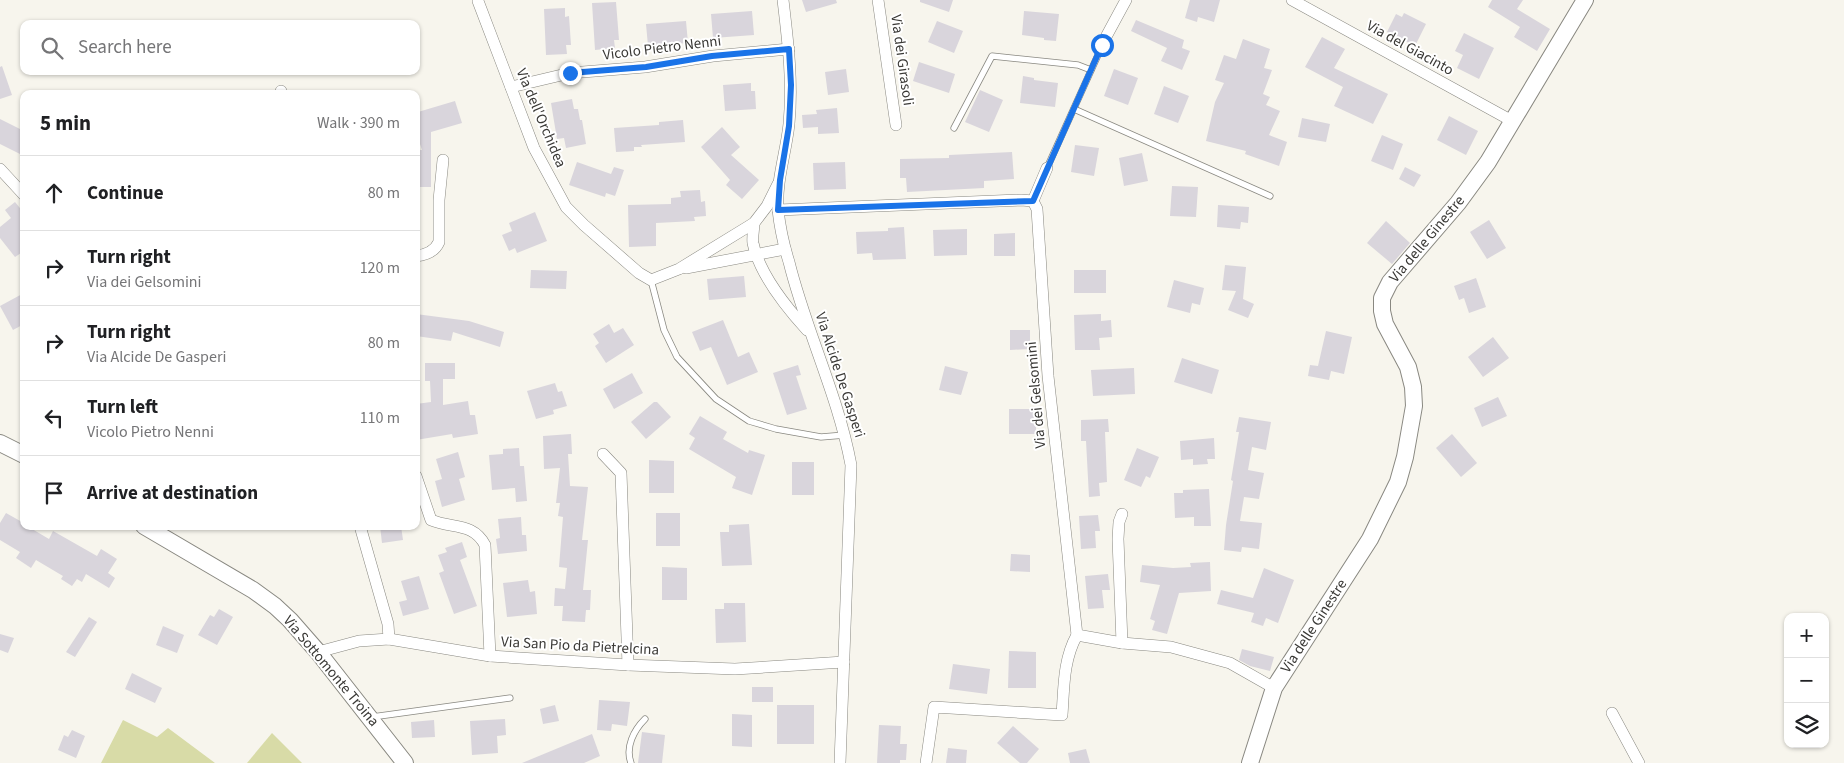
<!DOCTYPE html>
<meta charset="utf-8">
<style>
:root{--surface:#fff;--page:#f2f2f2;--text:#202124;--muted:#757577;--line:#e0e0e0}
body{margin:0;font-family:"Source Sans 3",sans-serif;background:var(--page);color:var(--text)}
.controls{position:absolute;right:15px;bottom:15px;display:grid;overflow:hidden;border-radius:10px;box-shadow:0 1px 4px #0004}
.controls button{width:45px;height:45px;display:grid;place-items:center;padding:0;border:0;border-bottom:1px solid var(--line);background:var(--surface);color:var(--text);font:25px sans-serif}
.stop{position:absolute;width:15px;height:15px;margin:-11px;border:4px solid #1a73e8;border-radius:50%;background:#fff}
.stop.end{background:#1a73e8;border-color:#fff;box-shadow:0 1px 5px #0008}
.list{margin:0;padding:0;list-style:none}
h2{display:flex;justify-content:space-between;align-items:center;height:65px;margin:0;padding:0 20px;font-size:21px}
h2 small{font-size:16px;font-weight:400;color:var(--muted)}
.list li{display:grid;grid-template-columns:32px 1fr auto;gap:15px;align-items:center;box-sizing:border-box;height:75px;padding:0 20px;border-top:1px solid var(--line)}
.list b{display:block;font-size:19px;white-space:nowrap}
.list p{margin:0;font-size:16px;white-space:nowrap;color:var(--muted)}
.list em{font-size:16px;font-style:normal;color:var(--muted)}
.icon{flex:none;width:28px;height:28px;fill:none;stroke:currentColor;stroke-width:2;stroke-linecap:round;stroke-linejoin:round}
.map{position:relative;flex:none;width:1844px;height:763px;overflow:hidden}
.search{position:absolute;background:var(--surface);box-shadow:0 1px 4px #0004;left:20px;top:20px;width:400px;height:55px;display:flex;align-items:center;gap:12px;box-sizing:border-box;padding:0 18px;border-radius:10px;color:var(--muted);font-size:19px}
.panel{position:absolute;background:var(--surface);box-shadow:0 1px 4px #0004;left:20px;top:90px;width:400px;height:440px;border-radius:10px}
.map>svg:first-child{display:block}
</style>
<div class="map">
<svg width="1844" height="763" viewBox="0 0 1844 763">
<rect width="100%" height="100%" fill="#f7f5ed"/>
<g fill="#d8dba7">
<polygon points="123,720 157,737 168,728 215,763 101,763"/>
<polygon points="272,733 302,763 247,763"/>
</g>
<g fill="#d9d5dc">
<polygon points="802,0 836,0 837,3 806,12"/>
<polygon points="920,0 953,0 949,12 920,2"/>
<polygon points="1190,0 1220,0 1214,22 1198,17 1197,22 1185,18"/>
<polygon points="1492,0 1523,0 1517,9 1550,29 1537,51 1514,37 1520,27 1488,7"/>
<polygon points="616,2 619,40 614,40 615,48 595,50 592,3"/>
<polygon points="565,8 565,17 569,16 571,45 566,45 567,54 546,55 544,9"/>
<polygon points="752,11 754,35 713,38 711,14"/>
<polygon points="1024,11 1059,14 1056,41 1044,40 1044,38 1022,35"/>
<polygon points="1404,13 1426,24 1415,46 1387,32 1396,14 1402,17"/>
<polygon points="1136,20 1184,40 1182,48 1190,51 1182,70 1161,61 1167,48 1131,31"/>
<polygon points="686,21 688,43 648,46 646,24"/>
<polygon points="937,21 963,31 954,53 928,42"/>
<polygon points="1464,33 1494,48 1479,79 1457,68 1463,55 1455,51"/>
<polygon points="1322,37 1345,49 1334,68 1388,94 1373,124 1334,106 1343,87 1305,67"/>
<polygon points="1243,39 1270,49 1264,68 1272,70 1263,94 1270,97 1266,105 1280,111 1269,135 1287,142 1279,166 1245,154 1246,151 1206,141 1215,102 1224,83 1215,80 1224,55 1236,59"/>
<polygon points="919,62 955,74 949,93 913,81"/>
<polygon points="2,66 12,95 0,99 0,67"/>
<polygon points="846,69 849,92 828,95 825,72"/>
<polygon points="1114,69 1138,78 1128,105 1104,96"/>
<polygon points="1023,76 1034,78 1034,80 1058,83 1055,107 1020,103"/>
<polygon points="751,83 751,91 755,91 756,109 725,111 723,85"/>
<polygon points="1164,86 1189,96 1178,123 1154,114"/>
<polygon points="980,90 1003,100 989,132 965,122"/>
<polygon points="572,99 574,109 578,109 580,120 582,120 586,144 566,148 564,138 557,139 551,103"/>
<polygon points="455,101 462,123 431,132 431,187 416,187 416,150 422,150 416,132 416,115 419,115 418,112"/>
<polygon points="837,108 839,133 818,134 818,127 803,128 802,115 817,114 816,110"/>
<polygon points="1449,116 1478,131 1466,155 1437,140"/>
<polygon points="1302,118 1330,124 1326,142 1298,137"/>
<polygon points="0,119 24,131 24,156 0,144"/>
<polygon points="683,120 685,142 641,145 642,147 634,147 634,151 616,152 614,128 659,125 659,122"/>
<polygon points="722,127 740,147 731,155 759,180 742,199 726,185 730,180 701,147"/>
<polygon points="1382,135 1403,144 1393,170 1371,161"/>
<polygon points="1075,145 1099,148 1094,176 1071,172"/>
<polygon points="1012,152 1014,179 984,181 984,188 907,192 906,178 900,178 900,159 949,158 949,155"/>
<polygon points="1142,153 1148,181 1124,186 1119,158"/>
<polygon points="577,162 611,174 614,167 624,170 615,196 606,193 605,197 569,185"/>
<polygon points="845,162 846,189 814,190 813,163"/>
<polygon points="1405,167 1421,175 1414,187 1399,179"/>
<polygon points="1172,186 1198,187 1196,217 1170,216"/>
<polygon points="700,190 701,202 705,201 706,216 694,217 695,221 656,223 656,246 629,247 628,205 671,204 671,198 681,197 680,191"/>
<polygon points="15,202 24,213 24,251 15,257 0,238 0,227 11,218 5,210"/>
<polygon points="1218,205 1249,207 1248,223 1241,222 1240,229 1217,227"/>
<polygon points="535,212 547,241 517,253 515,248 509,251 502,235 512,231 509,223"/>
<polygon points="1489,220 1506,248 1487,259 1470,232"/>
<polygon points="1386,221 1410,243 1392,264 1367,243"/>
<polygon points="904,227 906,259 873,260 872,253 857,254 856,232 888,231 888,228"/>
<polygon points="967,229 967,255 934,256 933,230"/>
<polygon points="1015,233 1015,256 994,256 994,234"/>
<polygon points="1225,265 1246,267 1243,299 1254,304 1248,318 1228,310 1236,291 1222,290"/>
<polygon points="531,270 567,271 566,289 530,288"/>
<rect x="1074" y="270" width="32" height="23"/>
<polygon points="744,276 746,297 709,300 707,279"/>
<polygon points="1476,278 1486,307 1469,313 1464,298 1459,300 1454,286"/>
<polygon points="1174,280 1204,288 1200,305 1192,303 1190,313 1167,307"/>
<polygon points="24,293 24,324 13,330 0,306"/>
<polygon points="416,314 469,321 504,332 500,347 453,332 451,341 416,336"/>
<polygon points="1101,314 1101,321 1111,320 1112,337 1099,338 1100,350 1075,350 1074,315"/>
<polygon points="723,320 738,357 749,352 758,372 727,385 711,347 700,351 692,332"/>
<polygon points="609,324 614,333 623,328 634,345 606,363 595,346 599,343 593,334"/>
<polygon points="1010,330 1030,330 1030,349 1010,350"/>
<polygon points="1326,331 1352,337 1344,374 1331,371 1329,380 1308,376 1310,365 1318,366"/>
<polygon points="1493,337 1509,358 1483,377 1468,357"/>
<polygon points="1182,358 1219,370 1212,394 1174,382"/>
<polygon points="425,363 455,363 455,379 443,379 443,405 468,401 470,415 475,415 478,434 453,438 452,434 416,440 416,404 431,402 430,381 425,381"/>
<polygon points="798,365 801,375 796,376 807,409 787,415 773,373"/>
<polygon points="945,366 968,372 961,395 939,390"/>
<polygon points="1134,368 1135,394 1093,396 1091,370"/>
<polygon points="632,373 643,393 614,409 603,389"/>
<polygon points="555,383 558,392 562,391 567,406 553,410 554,414 536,419 527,391"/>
<polygon points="1498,397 1507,416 1482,427 1474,408"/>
<polygon points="654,402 657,402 671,417 646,439 631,422"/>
<rect x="1009" y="409" width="27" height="25"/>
<polygon points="700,416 727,432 723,439 748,453 749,450 765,455 752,495 732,488 736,477 689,449 695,438 689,434"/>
<polygon points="1239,417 1271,422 1266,450 1252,447 1248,470 1264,473 1259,499 1244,497 1240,521 1262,523 1259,549 1242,547 1241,552 1224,550 1226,525 1233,481 1231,480 1239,432 1236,432"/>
<polygon points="1108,419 1109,432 1105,432 1107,482 1099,483 1100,496 1089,497 1086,441 1081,441 1081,420"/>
<polygon points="571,434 572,454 568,454 570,486 588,487 582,540 588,540 583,590 591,590 590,610 586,610 585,622 562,621 563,606 554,606 555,588 565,589 567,568 559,567 563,517 558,516 560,503 556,503 560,468 544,469 543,436"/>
<polygon points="1452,434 1477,463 1461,477 1436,448"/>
<polygon points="1214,438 1215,459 1207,459 1208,464 1193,465 1193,459 1181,460 1180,441"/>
<polygon points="519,448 520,466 524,466 527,501 516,502 515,488 492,490 489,455 503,454 503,449"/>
<polygon points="1137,448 1159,457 1150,478 1146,476 1141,487 1124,480"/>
<polygon points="458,452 465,477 459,479 465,500 442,507 435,481 442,479 436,459"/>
<polygon points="649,460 674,461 674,493 649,493"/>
<rect x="792" y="462" width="22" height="33"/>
<polygon points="1209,489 1211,526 1194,526 1194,517 1175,518 1174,493 1183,493 1183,490"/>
<polygon points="6,513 22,522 24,526 27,526 49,539 53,531 97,556 101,549 117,559 108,573 115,578 109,588 86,574 82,582 77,579 72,586 61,579 63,576 36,560 31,568 16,558 20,552 0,540 0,523"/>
<rect x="656" y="513" width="24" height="33"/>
<polygon points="1098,515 1100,531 1095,531 1096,548 1081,549 1079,516"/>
<polygon points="521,517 522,535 526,535 527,551 498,554 496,539 500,538 498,519"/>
<polygon points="749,524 752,565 722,566 720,532 729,532 729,525"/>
<polygon points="380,526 401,526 403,540 382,543"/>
<polygon points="462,542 467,557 460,560 477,606 454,614 439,573 444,571 438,555 447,552 445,548"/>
<polygon points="1011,554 1030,555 1030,572 1010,571"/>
<polygon points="1210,562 1211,591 1179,593 1167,634 1152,630 1155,621 1150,619 1160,585 1140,582 1142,565 1173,568 1191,567 1190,563"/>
<polygon points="662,567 687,568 687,600 662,600"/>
<polygon points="1264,568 1294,580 1278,623 1266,618 1263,626 1251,622 1254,613 1217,604 1221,590 1253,598"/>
<polygon points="1108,574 1110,590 1102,590 1104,608 1088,609 1085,576"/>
<polygon points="419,576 429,609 403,616 399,602 407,600 401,581"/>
<polygon points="528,580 530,592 535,591 537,614 507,617 503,583"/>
<polygon points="724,603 745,603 746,642 716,643 715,609 724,609"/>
<polygon points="219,609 233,617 217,645 198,635 210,615 214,617"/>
<polygon points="89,617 97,622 75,657 66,652"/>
<polygon points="163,626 184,635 177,653 156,645"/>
<polygon points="0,634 14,638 8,653 0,650"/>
<polygon points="1242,649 1274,657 1270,671 1250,666 1239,660"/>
<polygon points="1009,651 1036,652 1036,688 1008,688"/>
<polygon points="953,664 990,669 987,694 949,689"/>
<polygon points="132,673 162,688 155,703 125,689"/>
<rect x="752" y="687" width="21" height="15"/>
<polygon points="599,700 630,702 627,726 612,724 611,731 597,730"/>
<polygon points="555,705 559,721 543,724 540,709"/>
<rect x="777" y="705" width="37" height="39"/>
<polygon points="732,714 752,715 752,747 732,746"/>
<polygon points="505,719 506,735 497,736 498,753 472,755 470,721"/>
<polygon points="434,720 435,737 412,738 411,722"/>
<polygon points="879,725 901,726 900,744 907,744 906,760 900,760 900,763 877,763"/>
<polygon points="1013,726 1039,749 1027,763 1020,763 997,743"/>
<polygon points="72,730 85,736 76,758 58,750 64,735 68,737"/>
<polygon points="642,732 665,735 662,763 638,763"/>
<polygon points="592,734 600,756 584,763 522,763"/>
<polygon points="948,748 967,750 966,763 946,763"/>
<polygon points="1086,749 1090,763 1070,763 1068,753"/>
</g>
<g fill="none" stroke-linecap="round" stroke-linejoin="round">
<g stroke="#898881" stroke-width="7">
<g id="lane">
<polyline points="1074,109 1270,196"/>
<polyline points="954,128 992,56 1078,65 1091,70"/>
<polyline points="1047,168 1107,35"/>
<polyline points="651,280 664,330 677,357 716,399 749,421 776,429 821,437 845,435"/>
<polyline points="372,717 510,698"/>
<path d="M631 763C625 747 634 730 645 719"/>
</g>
</g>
<g stroke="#898881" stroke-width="12">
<g id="street">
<path d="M783 0C788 42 793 82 789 124 786 153 776 181 778 210 780 228 784 246 789 262 806 331 838 395 851 465L840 763"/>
<polyline points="878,0 896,125"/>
<polyline points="1292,0 1514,122"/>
<polyline points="478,1 534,148 566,207 584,225 639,273 651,280 679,269 754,223 767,206 778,184"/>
<polyline points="1107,35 1126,0"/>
<polyline points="511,87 570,73 645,67 713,56 789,49"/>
<polyline points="280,94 281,91"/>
<polyline points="0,169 24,195"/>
<polyline points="1033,201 1047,168"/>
<polyline points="778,210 1021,200 1033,201 1037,209 1048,376 1077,635 1122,643 1171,647 1230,663 1274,688"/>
<path d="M754 223C754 229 752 237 753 243 759 273 787 308 807 330"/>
<path d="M416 256C426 255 435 251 439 242V200L443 160"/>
<polyline points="686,268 785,249"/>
<polyline points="603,454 621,473 628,665"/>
<path d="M416 476 431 520C452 529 473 522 485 545L490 656"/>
<polyline points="360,526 388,624 389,639"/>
<polyline points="1122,643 1118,539 1119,522 1122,514"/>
<polyline points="318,652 359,641 389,639 490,656 628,665 735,669 844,662"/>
<polyline points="1612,713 1639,763"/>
<path d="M926 763 934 707 1062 715C1064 688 1063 660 1077 635"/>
</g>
</g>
<g stroke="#898881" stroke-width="18">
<g id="secondary">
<polyline points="0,443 24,455"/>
<polyline points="144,526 253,590 275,606 290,620 318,652 405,763"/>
<polyline points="1250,763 1274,688 1370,539 1398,482 1405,457 1414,406 1413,387 1408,367 1385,324 1382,311 1382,298 1390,282 1458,203 1488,162 1585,0"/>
</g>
</g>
<use href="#lane" stroke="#fff" stroke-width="5.5"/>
<use href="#street" stroke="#fff" stroke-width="11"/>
<use href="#secondary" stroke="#fff" stroke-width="16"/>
</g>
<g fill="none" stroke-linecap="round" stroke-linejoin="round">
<polyline stroke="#1a73e8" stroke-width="6" points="570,73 646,67 712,56 789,49 791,85 789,126 780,180 778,210 1033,201 1102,45"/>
</g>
<g text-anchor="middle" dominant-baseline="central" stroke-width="4" stroke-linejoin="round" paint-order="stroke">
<g font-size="15" fill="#3a3936" stroke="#fff">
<text transform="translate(662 48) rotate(-7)">Vicolo Pietro Nenni</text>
<text transform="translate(1410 48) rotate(29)">Via del Giacinto</text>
<text transform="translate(902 60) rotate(82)">Via dei Girasoli</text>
<text transform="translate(541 118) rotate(67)">Via dell'Orchidea</text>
<text transform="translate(1427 239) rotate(-50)">Via delle Ginestre</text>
<text transform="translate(840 375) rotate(72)">Via Alcide De Gasperi</text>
<text transform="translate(1036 395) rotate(-95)">Via dei Gelsomini</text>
<text transform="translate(1314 626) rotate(-57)">Via delle Ginestre</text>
<text transform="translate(580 646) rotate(3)">Via San Pio da Pietrelcina</text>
<text transform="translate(331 671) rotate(50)">Via Sottomonte Troina</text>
</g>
</g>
</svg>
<div class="controls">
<button>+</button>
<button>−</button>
<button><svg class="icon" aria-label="layers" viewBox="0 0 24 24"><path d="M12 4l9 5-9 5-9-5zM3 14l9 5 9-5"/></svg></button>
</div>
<div class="stop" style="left:1102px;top:45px"></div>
<div class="stop end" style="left:570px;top:73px"></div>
<div class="search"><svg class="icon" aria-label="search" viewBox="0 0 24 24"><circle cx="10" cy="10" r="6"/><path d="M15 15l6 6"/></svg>Search here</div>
<section class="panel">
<h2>5 min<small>Walk · 390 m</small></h2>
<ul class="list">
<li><svg class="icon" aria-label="ahead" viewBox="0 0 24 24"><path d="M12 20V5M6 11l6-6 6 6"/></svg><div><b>Continue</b></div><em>80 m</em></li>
<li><svg class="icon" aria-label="right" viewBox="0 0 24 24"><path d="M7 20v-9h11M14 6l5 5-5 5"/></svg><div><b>Turn right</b><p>Via dei Gelsomini</p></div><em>120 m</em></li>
<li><svg class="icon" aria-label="right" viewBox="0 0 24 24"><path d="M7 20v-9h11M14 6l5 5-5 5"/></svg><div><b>Turn right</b><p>Via Alcide De Gasperi</p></div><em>80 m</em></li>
<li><svg class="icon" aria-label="left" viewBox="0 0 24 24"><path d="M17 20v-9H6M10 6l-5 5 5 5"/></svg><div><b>Turn left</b><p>Vicolo Pietro Nenni</p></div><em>110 m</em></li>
<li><svg class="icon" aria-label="arrive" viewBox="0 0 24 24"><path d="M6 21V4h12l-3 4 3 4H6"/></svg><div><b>Arrive at destination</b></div></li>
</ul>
</section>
</div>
